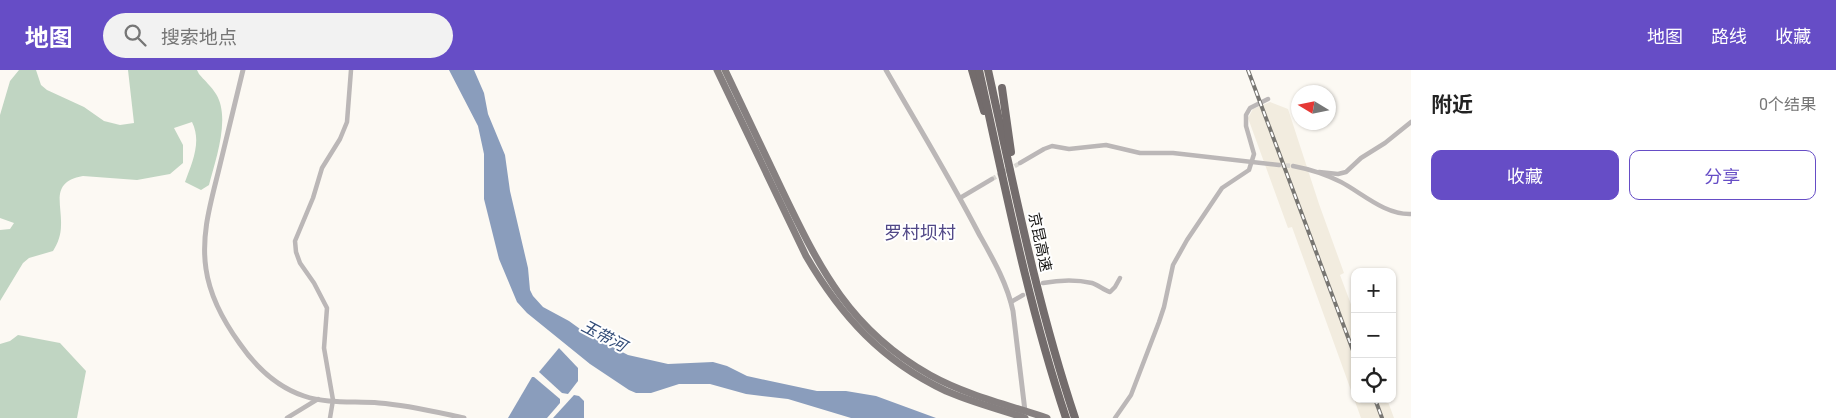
<!DOCTYPE html>
<html lang="zh">
<meta charset="utf-8">
<style>
:root{--surface:#fff;--page:#f2f2f2;--text:#222;--muted:#767676;--line:#e0e0e0;--accent:#664dc6}
body{margin:0;font-family:Roboto,"Noto Sans SC",sans-serif;background:var(--page);color:var(--text)}
.controls{position:absolute;right:15px;bottom:15px;display:grid;overflow:hidden;border-radius:10px;box-shadow:0 1px 4px #0004}
.controls button{width:45px;height:45px;display:grid;place-items:center;padding:0;border:0;border-bottom:1px solid var(--line);background:var(--surface);color:var(--text);font:25px sans-serif}
.compass{position:absolute;left:1291px;top:15px;width:45px;height:45px;border-radius:50%;background:var(--surface);box-shadow:0 1px 4px #0004;rotate:280deg}
.list{margin:0;padding:0;list-style:none}
h2{display:flex;justify-content:space-between;align-items:center;height:65px;margin:0;padding:0 20px;font-size:21px}
h2 small{font-size:16px;font-weight:400;color:var(--muted)}
.actions{display:flex;gap:10px;padding:15px 20px}
.actions a{flex:1;padding:11px 0;border:1px solid var(--accent);border-radius:10px;text-align:center;font-size:18px;color:var(--accent)}
.actions .main{background:var(--accent);color:#fff}
.icon{flex:none;width:28px;height:28px;fill:none;stroke:currentColor;stroke-width:2;stroke-linecap:round;stroke-linejoin:round}
.map{position:relative;flex:none;width:1411px;height:348px;overflow:hidden}
header{display:flex;align-items:center;gap:30px;box-sizing:border-box;height:70px;padding:0 25px;background:var(--accent);color:#fff}
header strong{font-size:24px}
nav{display:flex;gap:28px;margin-inline-start:auto;font-size:18px}
.search{width:350px;height:45px;background:var(--page);display:flex;align-items:center;gap:12px;box-sizing:border-box;padding:0 18px;border-radius:28px;color:var(--muted);font-size:19px}
main{display:flex}
aside{flex:1;background:var(--surface)}
.map>svg:first-child{display:block}
</style>
<header>
<strong>地图</strong>
<div class="search"><svg class="icon" aria-label="search" viewBox="0 0 24 24"><circle cx="10" cy="10" r="6"/><path d="M15 15l6 6"/></svg>搜索地点</div>
<nav><a>地图</a><a>路线</a><a>收藏</a></nav>
</header>
<main>
<div class="map">
<svg width="1411" height="348" viewBox="0 0 1411 348">
<rect width="100%" height="100%" fill="#fcf9f3"/>
<polygon fill="#f2ecdf" points="1270,32 1288,39 1319,134 1344,203 1340,205 1355,245 1355,329 1387,329 1394,348 1361,348 1292,157 1288,158 1248,48 1253,39"/>
<g fill="#c0d5c2">
<path d="M19 0H36L41 15 47 20 84 37 104 51 120 55 134 53 128 0H197L199 4C204 10 212 17 216 24 231 48 215 91 209 115L201 120 185 112C192 93 202 72 192 52L174 58 183 75V93L170 104 137 110 83 106C50 112 62 133 61 155 61 165 58 173 53 181L29 188 23 193 0 231V160L10 159 14 153 0 148V45L10 11Z"/>
<polygon points="18,265 60,273 86,301 77,348 0,348 0,274 10,271"/>
</g>
<g fill="#8a9dbc">
<polygon points="449,0 474,0 484,23 488,44 505,85 510,121 528,198 530,220 533,226 543,237 569,251 587,264 628,285 668,294 713,292 727,296 747,306 817,321 846,321 876,326 936,348 851,348 788,329 746,324 710,314 679,314 651,323 636,323 629,320 590,294 527,243 517,232 499,189 484,129 484,84 478,56"/>
<polygon points="559,278 578,298 578,311 568,324 562,323 539,302"/>
<polygon points="532,307 534,307 560,329 560,333 547,348 508,348"/>
<polygon points="574,325 579,326 584,331 584,348 553,348"/>
</g>
<g fill="none" stroke-linecap="round" stroke-linejoin="round">
<g stroke="#d9d6d1" stroke-width="4.5" stroke-dasharray="4.5 2" stroke-linecap="butt">
<polyline points="1279,95 1293,96"/>
<polyline points="992,109 1020,93"/>
</g>
<g stroke="#bbb7b7" stroke-width="4.5">
<polyline points="1020,93 1044,79 1052,76 1069,79 1106,75 1140,83 1173,83 1279,95"/>
<path d="M1293 96C1309 99 1327 105 1341 112 1362 123 1385 145 1411 144"/>
<polyline points="1319,102 1338,104 1346,102 1361,88 1385,73 1411,52"/>
<polyline points="960,128 992,109"/>
<path d="M1043 213C1059 210 1075 209 1092 213 1098 215 1104 220 1110 222L1115 217 1120 208"/>
<polyline points="1011,232 1023,225"/>
<polyline points="287,348 318,329"/>
<polyline points="330,348 333,330 324,278 327,238 314,213 300,193 296,182 295,171 313,128 322,98 340,69 347,52 351,0"/>
<polyline points="1115,348 1131,325 1159,252 1164,237 1173,195 1187,170 1222,118 1249,100 1254,84 1246,56 1246,45 1250,38 1268,29"/>
</g>
<g stroke="#bbb7b7" stroke-width="5">
<path d="M243 0C235 34 226 69 218 103 210 135 201 166 206 199 210 227 224 252 240 274 256 297 277 317 304 326 327 334 354 331 379 333 408 335 436 342 464 348"/>
<path d="M886 0C917 54 950 108 979 164 993 189 1007 213 1013 241L1025 341"/>
</g>
<g stroke="#868080" stroke-width="7">
<path d="M717 0 806 186C841 246 882 291 946 321 971 332 999 339 1025 348"/>
<path d="M725 0C744 40 763 80 782 120 820 199 850 260 930 305 966 325 1008 335 1047 348"/>
</g>
<g stroke="#736c6c" stroke-width="8">
<polyline points="972,0 984,41"/>
<path d="M979 0C1005 117 1028 234 1066 348"/>
<path d="M988 0C1014 117 1037 234 1075 348"/>
<polyline points="1002,18 1011,82"/>
</g>
<g stroke="#787672" stroke-width="4">
<g id="rail">
<polyline points="1248,0 1355,286"/>
<polyline points="1375,329 1382,348"/>
</g>
</g>
<use href="#rail" stroke="#fff" stroke-width="2" stroke-dasharray="5.5" stroke-linecap="butt"/>
</g>
<g text-anchor="middle" dominant-baseline="central" stroke-width="4" stroke-linejoin="round" paint-order="stroke">
<g font-size="15" fill="#141311" stroke="#fff">
<text transform="translate(1040 172) rotate(78)">京昆高速</text>
</g>
<g font-size="16" font-style="italic" fill="#304a76" stroke="#fff">
<text transform="translate(604 266) rotate(28)">玉带河</text>
</g>
<g font-size="18" fill="#514887" stroke="#fff">
<text x="920" y="162">罗村坝村</text>
</g>
</g>
</svg>
<div class="controls">
<button>+</button>
<button>−</button>
<button><svg class="icon" aria-label="locate" viewBox="0 0 24 24"><circle cx="12" cy="12" r="6"/><path d="M12 2v4M12 18v4M2 12h4M18 12h4"/></svg></button>
</div>
<svg class="compass" viewBox="-18 -18 36 36"><path d="M0-13l5 13h-10z" fill="#e53935"/><path d="M0 13l5-13h-10z" fill="#767676"/></svg>
</div>
<aside>
<h2>附近<small>0个结果</small></h2>
<ul class="list">
</ul>
<div class="actions"><a class="main">收藏</a><a>分享</a></div>
</aside>
</main>
